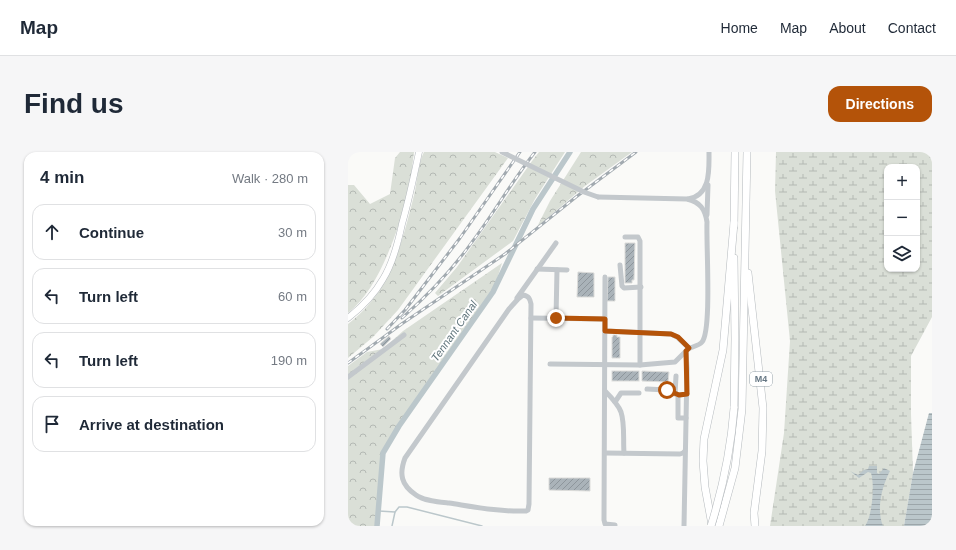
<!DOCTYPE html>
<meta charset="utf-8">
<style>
:root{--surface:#fff;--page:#f6f6f7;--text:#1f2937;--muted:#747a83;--line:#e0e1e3;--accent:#b45309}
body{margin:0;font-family:Arial,sans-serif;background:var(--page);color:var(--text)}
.controls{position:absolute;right:12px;top:12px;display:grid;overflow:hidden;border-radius:8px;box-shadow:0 1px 3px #0004}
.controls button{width:36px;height:36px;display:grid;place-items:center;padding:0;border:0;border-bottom:1px solid var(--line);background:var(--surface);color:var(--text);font:20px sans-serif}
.stop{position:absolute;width:12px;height:12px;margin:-9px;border:3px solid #b45309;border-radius:50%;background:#fff}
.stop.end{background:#b45309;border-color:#fff;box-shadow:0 1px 4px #0008}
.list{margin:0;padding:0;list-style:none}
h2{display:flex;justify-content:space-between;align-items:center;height:52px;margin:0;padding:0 16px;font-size:17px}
h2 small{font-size:13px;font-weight:400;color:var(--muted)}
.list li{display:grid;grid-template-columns:26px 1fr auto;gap:12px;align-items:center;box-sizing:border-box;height:56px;margin:0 8px 8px;padding:0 8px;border:1px solid var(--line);border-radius:12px}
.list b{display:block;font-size:15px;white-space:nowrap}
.list em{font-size:13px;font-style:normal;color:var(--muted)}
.icon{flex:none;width:22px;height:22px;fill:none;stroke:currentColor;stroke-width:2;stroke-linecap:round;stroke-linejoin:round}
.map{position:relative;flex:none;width:584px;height:374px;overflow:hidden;border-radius:12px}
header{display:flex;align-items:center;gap:24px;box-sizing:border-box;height:56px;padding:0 20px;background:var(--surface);border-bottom:1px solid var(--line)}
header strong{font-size:19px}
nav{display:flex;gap:22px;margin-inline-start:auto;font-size:14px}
.intro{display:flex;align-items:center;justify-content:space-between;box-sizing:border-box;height:96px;padding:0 24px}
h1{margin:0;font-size:28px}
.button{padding:10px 18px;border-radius:12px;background:var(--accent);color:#fff;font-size:14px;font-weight:700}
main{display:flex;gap:24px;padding:0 24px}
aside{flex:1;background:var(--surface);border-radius:12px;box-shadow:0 1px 3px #0004}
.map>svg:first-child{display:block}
</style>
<header>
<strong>Map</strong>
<nav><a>Home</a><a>Map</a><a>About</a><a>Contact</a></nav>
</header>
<div class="intro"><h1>Find us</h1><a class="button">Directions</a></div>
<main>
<aside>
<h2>4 min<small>Walk · 280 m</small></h2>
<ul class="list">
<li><svg class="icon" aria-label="ahead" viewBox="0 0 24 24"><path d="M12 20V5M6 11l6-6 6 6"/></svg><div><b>Continue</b></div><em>30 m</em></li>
<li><svg class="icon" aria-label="left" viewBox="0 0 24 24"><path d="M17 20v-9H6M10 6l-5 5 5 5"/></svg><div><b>Turn left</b></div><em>60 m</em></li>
<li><svg class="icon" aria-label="left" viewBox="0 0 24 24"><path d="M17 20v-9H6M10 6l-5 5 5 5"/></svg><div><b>Turn left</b></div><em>190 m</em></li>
<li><svg class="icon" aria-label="arrive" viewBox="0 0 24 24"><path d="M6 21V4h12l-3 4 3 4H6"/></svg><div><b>Arrive at destination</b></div></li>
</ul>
</aside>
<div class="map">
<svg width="584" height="374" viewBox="0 0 584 374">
<defs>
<pattern id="forest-crowns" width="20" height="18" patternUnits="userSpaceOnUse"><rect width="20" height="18" fill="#dadfd7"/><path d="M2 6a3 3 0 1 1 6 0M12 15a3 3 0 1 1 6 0" fill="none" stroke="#b4b9b4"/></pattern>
<pattern id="wetland-marsh" width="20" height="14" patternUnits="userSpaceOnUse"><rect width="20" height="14" fill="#dadfd7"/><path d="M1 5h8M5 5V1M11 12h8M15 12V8" fill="none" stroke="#b4b9b4"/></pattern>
<pattern id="water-rules" width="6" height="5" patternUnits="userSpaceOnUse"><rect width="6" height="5" fill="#bbc7cb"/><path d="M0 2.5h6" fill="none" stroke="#9ca6aa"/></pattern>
<pattern id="building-hatch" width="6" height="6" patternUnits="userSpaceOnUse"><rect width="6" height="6" fill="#aab3b9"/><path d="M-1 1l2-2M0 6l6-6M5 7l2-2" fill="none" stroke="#8e969c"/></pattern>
</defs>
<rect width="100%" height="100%" fill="#fafaf8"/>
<g fill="url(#forest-crowns)">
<path d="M52 0H66C64 15 63 31 59 45 49 82 30 138 0 161V33H6L22 52 42 42 47 6Z"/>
<path d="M76 0H147L160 6 50 158 25 185 0 206V172C43 140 55 88 67 39 69 28 71 9 76 0Z"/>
<polygon points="191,0 217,0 187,47 165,89 90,144 87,141 109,115 184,9"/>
<polygon points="233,0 284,0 237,34 189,75 202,49"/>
<polygon points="154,111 145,140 51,274 35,301 29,374 0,374 0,214 19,200 35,197 55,179"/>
</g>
<path fill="url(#wetland-marsh)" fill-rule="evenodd" d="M428 0H584V165L563 204V262L565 321 556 374H422L436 281 442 189 427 39ZM539 15H569V117H539Z"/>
<g fill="url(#water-rules)">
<polygon points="581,261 584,261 584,374 556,374 565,321"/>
<path d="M521 314H529V321L531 322 536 316 542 319C534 334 528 357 535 374H517C524 365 527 333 523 321L520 320 511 326 502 319 510 323 516 318 520 317Z"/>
</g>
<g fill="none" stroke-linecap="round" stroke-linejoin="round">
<g stroke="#bbc7cb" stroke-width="1.5">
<polyline points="31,359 47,360"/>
<polyline points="44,374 47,360 51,355 59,355 134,374"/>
</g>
<polyline stroke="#bbc7cb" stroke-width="5.5" points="29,374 35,301 51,274 145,140 185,57 222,0"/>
</g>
<g fill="url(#building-hatch)" stroke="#dcdcda">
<polygon points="277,91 287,91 286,128 284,128 284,131 277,131"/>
<polygon points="230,120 246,121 246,145 229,145"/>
<polygon points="260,125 267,125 267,149 259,149"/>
<polygon points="265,183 269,183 269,185 272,185 272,206 264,206 264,185 265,185"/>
<polygon points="41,184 43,187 35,195 32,192"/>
<rect x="264" y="219" width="27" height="10"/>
<polygon points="294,219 321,220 320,230 294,229"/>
<polygon points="201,326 242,326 242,339 201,338"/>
</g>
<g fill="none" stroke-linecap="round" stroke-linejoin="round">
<g stroke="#b5babe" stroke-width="7">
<path id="major" d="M0 166C14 155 26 143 35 127 45 111 50 91 54 72 61 48 66 24 71 0"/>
</g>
<g stroke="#b4b9bd" stroke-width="8">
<g id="highway">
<polyline points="386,74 387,0"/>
<polyline points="400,121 415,256 414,299 406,361 407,374"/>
<polyline points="386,256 387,187 386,106"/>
<polyline points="364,373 357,335 355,309 356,287 375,198 386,71"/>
<polyline points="371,374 387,316 394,257 399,0"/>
</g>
</g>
<g stroke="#c3c8cc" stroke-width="5">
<path d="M250 45 339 47C352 50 357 57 359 70 358 92 364 178 354 190 350 195 342 194 338 199L339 217 336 374"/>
<path d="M340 47C363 43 361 18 361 0"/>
<polyline points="359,63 360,33"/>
<polyline points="277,85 290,85 292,89 292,213"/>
<polyline points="272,113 274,134 276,136 293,135"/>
<polyline points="189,117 219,118"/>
<polyline points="257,125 256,368 257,372 267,373"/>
<path d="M175 143C181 144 182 147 183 152L181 352 180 358 178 359C152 360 127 355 101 351 91 350 76 349 68 343 53 333 51 322 57 306L161 157 170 147Z"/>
<polyline points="169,146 208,91"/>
<polyline points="183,166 257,167"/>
<polyline points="208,166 209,118"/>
<polyline points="257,179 323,182 329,185 341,196"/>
<polyline points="202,212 292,213 327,210 338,199"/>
<polyline points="0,225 56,183"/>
<polyline points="299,237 319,238 331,243 339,242"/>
<path d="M257 239C263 245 270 252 273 260 277 272 275 288 276 301"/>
<polyline points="327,242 328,224"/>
<polyline points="330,243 330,266 338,266"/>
<polyline points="267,250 273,241 291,241"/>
<polyline points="257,301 332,302 335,301 337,299"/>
</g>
<use href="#major" stroke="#fff" stroke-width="6"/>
<use href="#highway" stroke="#fff" stroke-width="7"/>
<g stroke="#a2aab0" stroke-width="3">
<g id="rail">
<path d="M54 166C80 143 104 118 124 90 146 61 164 29 187 0"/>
<polyline points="39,177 57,158 112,86 172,0"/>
<polyline points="0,211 55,171 157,102 228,45 288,0"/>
</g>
</g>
<use href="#rail" stroke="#fff" stroke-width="1.5" stroke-dasharray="4.5" stroke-linecap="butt"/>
<g stroke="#b4b9bd" stroke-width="8" stroke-linecap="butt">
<path id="highway-bridge" d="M363 374C375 335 383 296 386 256"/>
</g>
<polyline stroke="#c3c8cc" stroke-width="5" points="154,0 236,40 250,45"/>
<use href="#highway-bridge" stroke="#fff" stroke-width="7"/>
</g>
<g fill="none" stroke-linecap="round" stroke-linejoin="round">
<polyline stroke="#b45309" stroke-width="5" points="208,166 257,167 257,179 323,182 330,185 341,196 338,199 339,242 331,243 319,238"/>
</g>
<g text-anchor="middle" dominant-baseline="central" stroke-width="4" stroke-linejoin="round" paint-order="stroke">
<rect fill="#fff" stroke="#939fa8" stroke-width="1" x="402" y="220" width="22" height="14" rx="3"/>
<g font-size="9" font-weight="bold" fill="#657683">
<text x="413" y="227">M4</text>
</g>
<g font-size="11" font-style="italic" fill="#60757c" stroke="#fff">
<text transform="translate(106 179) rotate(-55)">Tennant Canal</text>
</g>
</g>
</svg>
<div class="controls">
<button>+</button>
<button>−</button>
<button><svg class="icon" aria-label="layers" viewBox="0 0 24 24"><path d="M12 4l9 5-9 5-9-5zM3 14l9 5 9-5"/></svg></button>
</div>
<div class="stop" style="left:319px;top:238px"></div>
<div class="stop end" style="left:208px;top:166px"></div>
</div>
</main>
